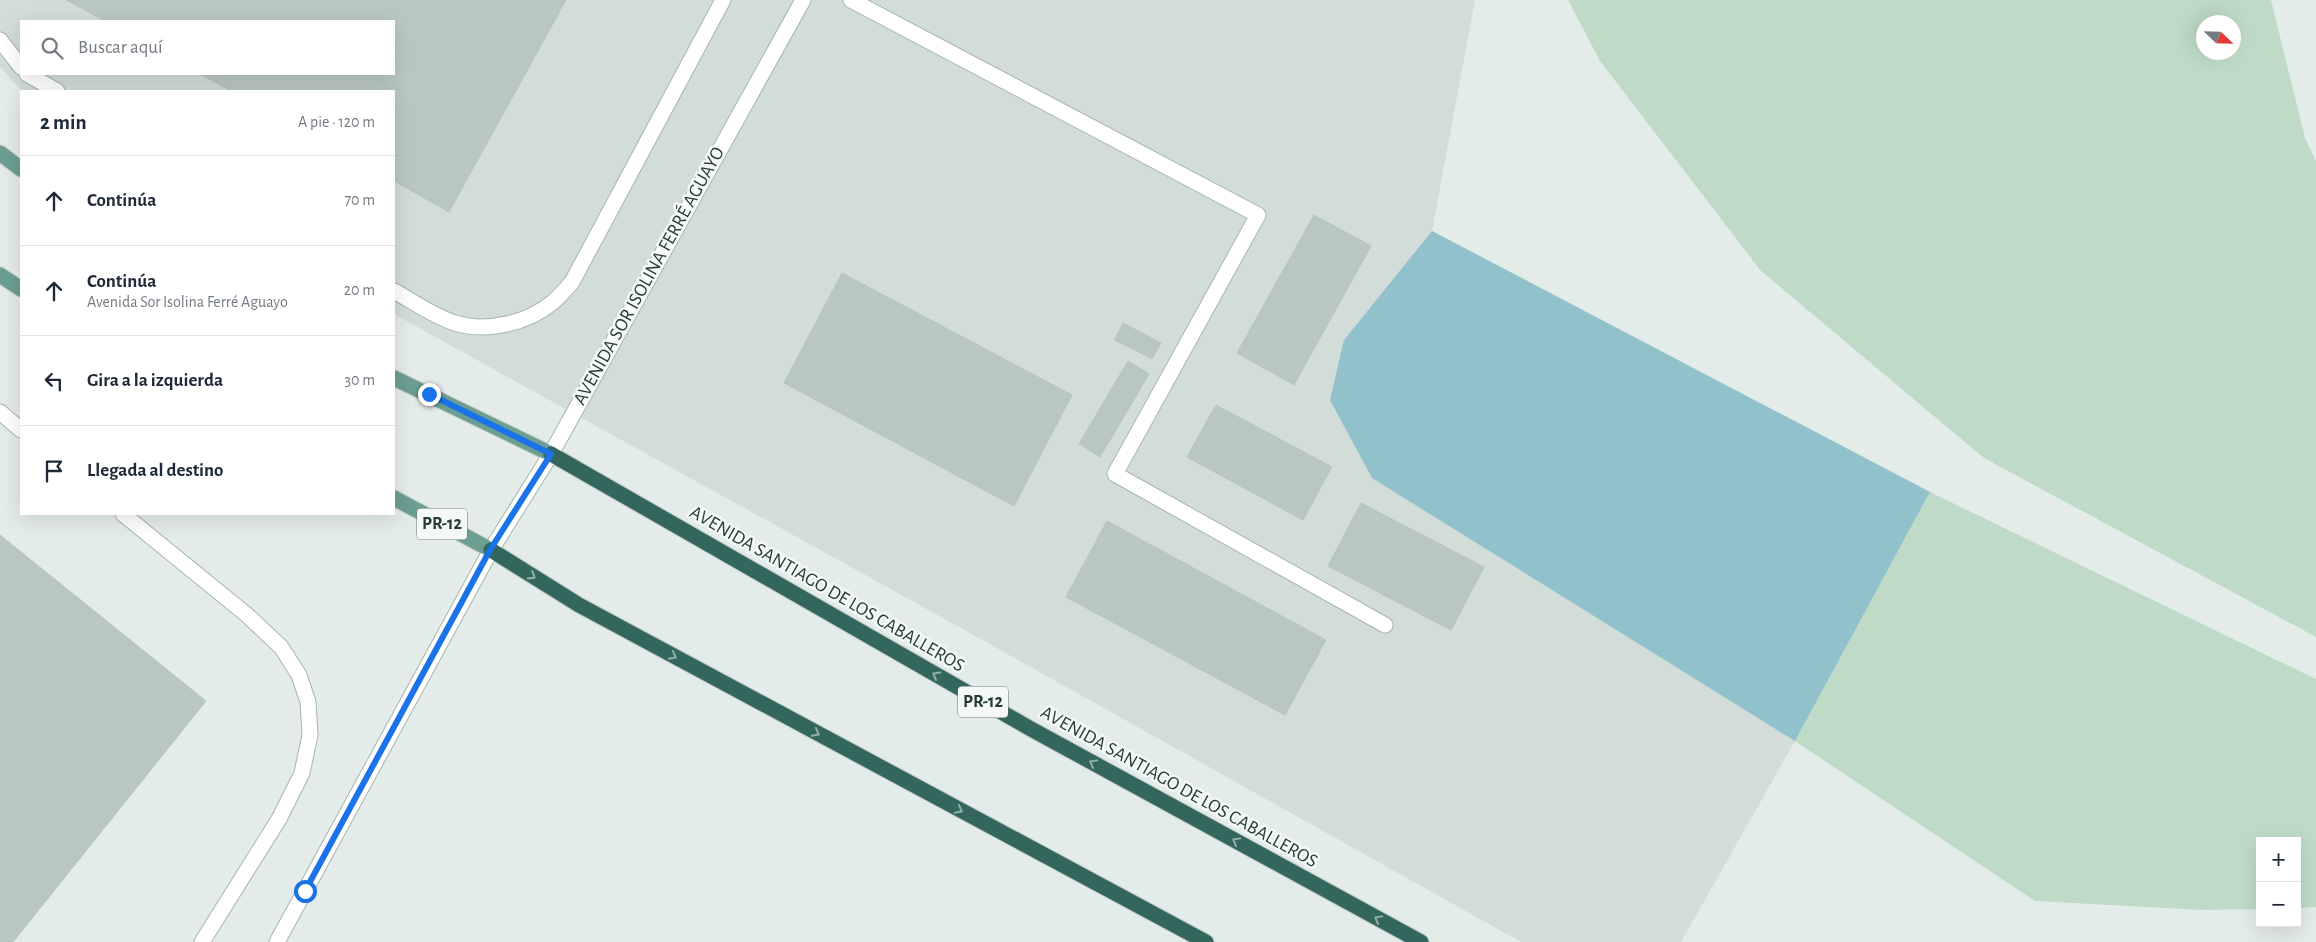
<!DOCTYPE html>
<html lang="es">
<meta charset="utf-8">
<style>
:root{--surface:#fff;--page:#f2f2f3;--text:#1f2937;--muted:#747a83;--line:#e0e1e3}
body{margin:0;font-family:"Alegreya Sans",sans-serif;background:var(--page);color:var(--text)}
.controls{position:absolute;right:15px;bottom:15px;display:grid;overflow:hidden;border-radius:0px;box-shadow:0 5px 20px #0002}
.controls button{width:45px;height:45px;display:grid;place-items:center;padding:0;border:0;border-bottom:1px solid var(--line);background:var(--surface);color:var(--text);font:25px sans-serif}
.compass{position:absolute;left:2196px;top:15px;width:45px;height:45px;border-radius:50%;background:var(--surface);box-shadow:0 5px 20px #0002;rotate:113deg}
.stop{position:absolute;width:15px;height:15px;margin:-11px;border:4px solid #1a73e8;border-radius:50%;background:#fff}
.stop.end{background:#1a73e8;border-color:#fff;box-shadow:0 1px 5px #0008}
.list{margin:0;padding:0;list-style:none}
h2{display:flex;justify-content:space-between;align-items:center;height:65px;margin:0;padding:0 20px;font-size:21px}
h2 small{font-size:16px;font-weight:400;color:var(--muted)}
.list li{display:grid;grid-template-columns:32px 1fr auto;gap:15px;align-items:center;box-sizing:border-box;height:90px;padding:0 20px;border-top:1px solid var(--line)}
.list b{display:block;font-size:19px;white-space:nowrap}
.list p{margin:0;font-size:16px;white-space:nowrap;color:var(--muted)}
.list em{font-size:16px;font-style:normal;color:var(--muted)}
.icon{flex:none;width:28px;height:28px;fill:none;stroke:currentColor;stroke-width:2;stroke-linecap:round;stroke-linejoin:round}
.map{position:relative;flex:none;width:2316px;height:942px;overflow:hidden}
.search{position:absolute;background:var(--surface);box-shadow:0 5px 20px #0002;left:20px;top:20px;width:375px;height:55px;display:flex;align-items:center;gap:12px;box-sizing:border-box;padding:0 18px;border-radius:0px;color:var(--muted);font-size:19px}
.panel{position:absolute;background:var(--surface);box-shadow:0 5px 20px #0002;left:20px;top:90px;width:375px;height:425px;border-radius:0px}
.map>svg:first-child{display:block}
</style>
<div class="map">
<svg width="2316" height="942" viewBox="0 0 2316 942">
<rect width="100%" height="100%" fill="#e4ece9"/>
<path fill="#d2dcd8" fill-rule="evenodd" d="M0 0H1475L1432 231 1930 492 1795 741 1681 942H1521L961 628 394 314V91H22L0 67ZM21 21H394V74H21Z"/>
<g fill="#bfdbc7" fill-rule="evenodd">
<path d="M1568 0H2271L2305 138 2316 161V637L1984 458 1761 271 1600 61ZM2204 22H2234V52H2204Z"/>
<polygon points="1930,492 2316,679 2316,907 2297,908 2297,841 2260,841 2260,909 2203,910 2035,901 1795,741"/>
</g>
<polygon fill="#91c2cc" points="1432,231 1930,492 1795,741 1372,478 1330,400 1344,340"/>
<g fill="#b9c7c2" stroke="#b7c5c0">
<polygon points="66,0 566,0 449,212 394,181 394,91 231,91 200,74 394,74 394,21 105,21"/>
<polygon points="1314,215 1371,246 1294,385 1237,353"/>
<polygon points="842,273 1072,395 1014,506 784,383"/>
<polygon points="1123,323 1161,343 1152,359 1115,340"/>
<polygon points="1128,361 1149,374 1100,457 1079,444"/>
<polygon points="1216,405 1332,467 1303,520 1187,457"/>
<polygon points="1361,503 1484,567 1451,630 1328,566"/>
<polygon points="1107,521 1326,640 1285,715 1066,597"/>
<polygon points="0,535 206,701 13,942 0,942"/>
</g>
<g fill="none" stroke-linecap="round" stroke-linejoin="round">
<g stroke="#a7b4b0" stroke-width="17">
<g id="lane">
<polyline points="851,0 1258,215 1115,474 1385,625"/>
<polyline points="0,40 21,67"/>
<polyline points="27,74 57,91"/>
<path d="M394 291C414 302 433 316 455 323 487 333 528 323 553 302 560 296 566 289 572 282L723 0"/>
<polyline points="0,412 21,430"/>
<polyline points="123,514 247,615 281,647 299,675 308,702 310,735 302,773 279,819 202,942"/>
</g>
</g>
<g stroke="#a7b4b0" stroke-width="17">
<polyline id="street" points="277,942 491,550"/>
</g>
<g stroke="#a3b7b1" stroke-width="17">
<polyline id="secondary" points="491,550 551,454 803,0"/>
</g>
<g stroke="#c2c8c7" stroke-width="17">
<g id="primary">
<polyline points="0,153 21,169"/>
<polyline points="0,275 21,289"/>
<polyline points="394,378 551,454"/>
<polyline points="394,498 491,550"/>
</g>
</g>
<g stroke="#c2c8c7" stroke-width="17">
<g id="highway">
<polyline points="551,454 1031,729 1421,942"/>
<polyline points="491,550 579,605 1206,942"/>
</g>
</g>
<use href="#lane" stroke="#fff" stroke-width="15"/>
<use href="#street" stroke="#fff" stroke-width="15"/>
<use href="#secondary" stroke="#fff" stroke-width="15"/>
<use href="#primary" stroke="#6c9e92" stroke-width="15"/>
<use href="#highway" stroke="#33665d" stroke-width="15"/>
</g>
<defs><path id="oneway-chevron" d="M-2-3.5L2.5 0L-2 3.5" fill="none" stroke-width="1.6" stroke-linecap="round" stroke-linejoin="round" transform="scale(1.25)"/></defs>
<g stroke="#94b0aa">
<use href="#oneway-chevron" transform="translate(532 576) rotate(32)"/>
<use href="#oneway-chevron" transform="translate(673 656) rotate(28)"/>
<use href="#oneway-chevron" transform="translate(936 675) rotate(-150)"/>
<use href="#oneway-chevron" transform="translate(816 733) rotate(28)"/>
<use href="#oneway-chevron" transform="translate(1093 763) rotate(-151)"/>
<use href="#oneway-chevron" transform="translate(959 810) rotate(28)"/>
<use href="#oneway-chevron" transform="translate(1236 841) rotate(-151)"/>
<use href="#oneway-chevron" transform="translate(1378 919) rotate(-151)"/>
</g>
<g fill="none" stroke-linecap="round" stroke-linejoin="round">
<polyline stroke="#1a73e8" stroke-width="6" points="305,891 490,550 551,454 429,394"/>
</g>
<g text-anchor="middle" dominant-baseline="central" stroke-width="5" stroke-linejoin="round" paint-order="stroke">
<g fill="#f4f9f7" stroke="#637571" stroke-width="1">
<rect x="417" y="508.5" width="50" height="31" rx="4"/>
<rect x="958" y="686.5" width="50" height="31" rx="4"/>
</g>
<g font-size="18" font-weight="bold" fill="#253c37">
<text x="442" y="524">PR-12</text>
<text x="983" y="702">PR-12</text>
</g>
<g font-size="19" fill="#253c37" stroke="#f4f9f7">
<text transform="translate(649 276) rotate(-61)">AVENIDA SOR ISOLINA FERRÉ AGUAYO</text>
<text transform="translate(827 589) rotate(30)">AVENIDA SANTIAGO DE LOS CABALLEROS</text>
<text transform="translate(1179 787) rotate(29)">AVENIDA SANTIAGO DE LOS CABALLEROS</text>
</g>
</g>
</svg>
<div class="controls">
<button>+</button>
<button>−</button>
</div>
<svg class="compass" viewBox="-18 -18 36 36"><path d="M0-13l5 13h-10z" fill="#e53935"/><path d="M0 13l5-13h-10z" fill="#747a83"/></svg>
<div class="stop" style="left:305px;top:891px"></div>
<div class="stop end" style="left:429px;top:394px"></div>
<div class="search"><svg class="icon" aria-label="search" viewBox="0 0 24 24"><circle cx="10" cy="10" r="6"/><path d="M15 15l6 6"/></svg>Buscar aquí</div>
<section class="panel">
<h2>2 min<small>A pie · 120 m</small></h2>
<ul class="list">
<li><svg class="icon" aria-label="ahead" viewBox="0 0 24 24"><path d="M12 20V5M6 11l6-6 6 6"/></svg><div><b>Continúa</b></div><em>70 m</em></li>
<li><svg class="icon" aria-label="ahead" viewBox="0 0 24 24"><path d="M12 20V5M6 11l6-6 6 6"/></svg><div><b>Continúa</b><p>Avenida Sor Isolina Ferré Aguayo</p></div><em>20 m</em></li>
<li><svg class="icon" aria-label="left" viewBox="0 0 24 24"><path d="M17 20v-9H6M10 6l-5 5 5 5"/></svg><div><b>Gira a la izquierda</b></div><em>30 m</em></li>
<li><svg class="icon" aria-label="arrive" viewBox="0 0 24 24"><path d="M6 21V4h12l-3 4 3 4H6"/></svg><div><b>Llegada al destino</b></div></li>
</ul>
</section>
</div>
